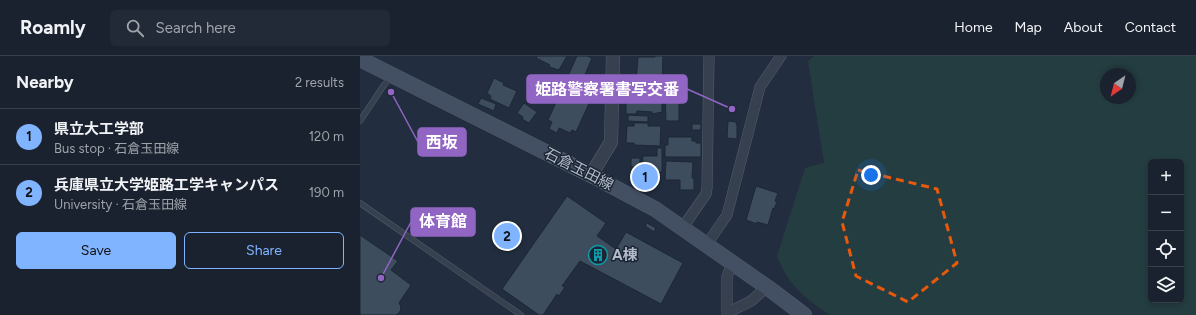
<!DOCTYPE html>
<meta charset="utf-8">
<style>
:root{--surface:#1a222f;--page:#232a37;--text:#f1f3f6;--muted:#9fa4aa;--line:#383f4b;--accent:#81b4ff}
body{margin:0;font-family:Figtree,"Noto Sans JP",sans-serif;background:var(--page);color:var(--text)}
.controls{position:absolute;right:12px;bottom:12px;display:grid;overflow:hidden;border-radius:6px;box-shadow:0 2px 6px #0003}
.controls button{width:36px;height:36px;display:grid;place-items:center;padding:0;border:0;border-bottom:1px solid var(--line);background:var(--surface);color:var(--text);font:20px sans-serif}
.compass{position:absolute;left:740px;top:12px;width:36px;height:36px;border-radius:50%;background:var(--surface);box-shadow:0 2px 6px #0003;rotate:215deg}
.you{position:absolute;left:511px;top:119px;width:14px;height:14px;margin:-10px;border:3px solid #fff;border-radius:50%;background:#1a73e8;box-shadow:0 0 0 6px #1a73e833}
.badge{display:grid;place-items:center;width:26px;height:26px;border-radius:50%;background:var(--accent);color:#111;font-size:13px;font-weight:700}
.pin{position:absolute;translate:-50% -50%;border:2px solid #fff;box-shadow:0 1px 4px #0006}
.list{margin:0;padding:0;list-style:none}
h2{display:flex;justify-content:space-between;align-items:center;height:52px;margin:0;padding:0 16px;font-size:17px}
h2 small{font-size:13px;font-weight:400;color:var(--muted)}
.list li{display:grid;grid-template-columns:26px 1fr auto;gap:12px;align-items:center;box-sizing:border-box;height:56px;padding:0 16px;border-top:1px solid var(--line)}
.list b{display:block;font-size:15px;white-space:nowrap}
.list p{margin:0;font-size:13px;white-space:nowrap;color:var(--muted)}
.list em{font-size:13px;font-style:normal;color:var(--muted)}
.actions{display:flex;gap:8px;padding:12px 16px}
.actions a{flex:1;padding:9px 0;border:1px solid var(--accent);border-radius:6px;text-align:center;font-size:14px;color:var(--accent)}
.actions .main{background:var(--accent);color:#111}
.icon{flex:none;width:22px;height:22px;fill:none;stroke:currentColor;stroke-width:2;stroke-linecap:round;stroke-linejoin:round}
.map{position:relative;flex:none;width:836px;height:259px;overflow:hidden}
header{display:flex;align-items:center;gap:24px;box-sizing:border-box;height:56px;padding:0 20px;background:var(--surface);border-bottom:1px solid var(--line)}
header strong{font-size:19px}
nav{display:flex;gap:22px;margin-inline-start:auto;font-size:14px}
.search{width:280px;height:36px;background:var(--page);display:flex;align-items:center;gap:10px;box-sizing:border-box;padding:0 14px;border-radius:6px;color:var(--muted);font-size:15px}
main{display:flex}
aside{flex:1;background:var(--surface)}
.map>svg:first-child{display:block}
</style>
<header>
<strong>Roamly</strong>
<div class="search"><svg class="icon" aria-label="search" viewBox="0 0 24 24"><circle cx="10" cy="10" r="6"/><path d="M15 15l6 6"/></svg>Search here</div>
<nav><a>Home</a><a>Map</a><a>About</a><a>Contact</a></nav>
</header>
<main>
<aside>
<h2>Nearby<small>2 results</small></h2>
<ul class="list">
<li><span class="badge">1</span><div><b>県立大工学部</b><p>Bus stop · 石倉玉田線</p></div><em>120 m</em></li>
<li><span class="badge">2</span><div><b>兵庫県立大学姫路工学キャンパス</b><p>University · 石倉玉田線</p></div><em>190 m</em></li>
</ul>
<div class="actions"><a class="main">Save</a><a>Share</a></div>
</aside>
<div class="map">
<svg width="836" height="259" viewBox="0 0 836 259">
<rect width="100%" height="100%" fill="#222e3f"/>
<path fill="#243d40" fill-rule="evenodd" d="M454 0H836V259H470C445 242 428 229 417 200L445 112 464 107 448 5ZM746 18H770V42H746ZM791 106H821V244H791Z"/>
<g fill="#3d4d5e" stroke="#1d2735">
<polygon points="176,0 207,0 199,14 189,11 190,9 176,2 177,1"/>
<polygon points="217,0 227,0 232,2 222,26 224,27 221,36 232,41 216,76 212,74 210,77 199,72 197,77 189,73 192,66 188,64"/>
<polygon points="295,0 303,0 302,26 297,26 297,28 276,28 278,1 295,1"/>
<polygon points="134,22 144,27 143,29 157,35 149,52 130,43 131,40 127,37"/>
<polygon points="274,36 302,37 302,56 292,58 292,56 277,55 276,58 266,58 266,43 274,43"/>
<polygon points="305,37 319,37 319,65 306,65"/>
<polygon points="121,42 136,48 134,55 118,48"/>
<polygon points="164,47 177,56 169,67 162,63 163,61 157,57"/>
<polygon points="268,59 288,60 288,66 268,65"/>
<polygon points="368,65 376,66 376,68 377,68 377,83 367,82"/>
<polygon points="274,67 288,67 288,70 301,70 300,90 274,89 274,87 266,87 267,70 274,70"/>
<rect x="332" y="68" width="9" height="6"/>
<polygon points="308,81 332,81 332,85 336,85 336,87 341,87 341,101 305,101 305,89 308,89"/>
<polygon points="297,92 302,92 302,116 293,116 293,118 282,117 283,100 297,100"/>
<rect x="271" y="102" width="9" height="9"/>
<polygon points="306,105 333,106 332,122 334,122 334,134 320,134 320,124 305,124"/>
<polygon points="396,130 418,137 415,145 417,146 414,153 413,152 408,169 397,166 397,168 386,164"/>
<polygon points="207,140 246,167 237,180 256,193 266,176 323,207 301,248 220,205 202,230 205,231 199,240 197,238 183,259 179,259 142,233"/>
<polygon points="287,167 296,172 294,176 285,170"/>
<polygon points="0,179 38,205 31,214 51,229 39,247 41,251 40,256 36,259 0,259"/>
</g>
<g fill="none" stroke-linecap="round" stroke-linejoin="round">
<g stroke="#545e6c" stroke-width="6">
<g id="service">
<polyline points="0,65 24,29 32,20"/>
<polyline points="0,147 161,259"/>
</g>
</g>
<g stroke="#545e6c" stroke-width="11">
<g id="minor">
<polyline points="323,171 346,138 347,132 349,0"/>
<polyline points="347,188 367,159 400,31 421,0"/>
<polyline points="372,206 367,221 367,257 391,245 407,231"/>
</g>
</g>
<g stroke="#545e6c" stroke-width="14">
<polyline id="tertiary" points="231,119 251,86 253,0"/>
</g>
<g stroke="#545e6c" stroke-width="16">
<polyline id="secondary" points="0,3 231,119 295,153 407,231 444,259"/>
</g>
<use href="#service" stroke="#36404f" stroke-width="5"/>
<use href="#minor" stroke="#36404f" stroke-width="10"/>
<use href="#tertiary" stroke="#36404f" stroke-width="13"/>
<use href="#secondary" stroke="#434f62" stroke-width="15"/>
</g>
<path fill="none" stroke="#e8590c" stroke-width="3" stroke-dasharray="8 5" stroke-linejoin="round" d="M498 114 577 133 597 207 548 246 496 220 482 166Z"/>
<defs>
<g id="building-ring" transform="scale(1)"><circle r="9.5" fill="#1b2533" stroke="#0f9aa8" stroke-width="1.5"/><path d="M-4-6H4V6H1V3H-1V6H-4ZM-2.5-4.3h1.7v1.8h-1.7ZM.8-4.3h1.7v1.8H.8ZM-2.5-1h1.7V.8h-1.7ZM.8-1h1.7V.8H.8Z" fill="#0f9aa8"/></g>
</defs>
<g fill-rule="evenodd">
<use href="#building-ring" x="238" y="199"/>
</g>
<g text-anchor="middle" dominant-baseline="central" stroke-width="3" stroke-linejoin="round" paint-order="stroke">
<g font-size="15" fill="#b2bbca" stroke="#1b2533">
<text transform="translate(219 113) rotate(27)">石倉玉田線</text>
</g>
<g font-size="15" font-weight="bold" fill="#b2bbca" stroke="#1b2533" text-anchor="start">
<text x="252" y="199">A棟</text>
</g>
</g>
<path fill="none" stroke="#9165c3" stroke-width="1.5" d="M372 53L327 33M31 36L58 86M21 222L51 166"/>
<g fill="#9165c3" stroke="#1b2533" stroke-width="1.5">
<circle cx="372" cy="53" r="4"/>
<circle cx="31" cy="36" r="4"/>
<circle cx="21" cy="222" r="4"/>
</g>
<g fill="#9165c3" stroke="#9165c3" stroke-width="1.5">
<rect x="167" y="19" width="160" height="28" rx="4"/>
<rect x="58" y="72" width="48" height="28" rx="4"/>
<rect x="51" y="152" width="64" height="28" rx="4"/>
</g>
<g font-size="16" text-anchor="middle" font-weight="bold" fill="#fff">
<text x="247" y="39">姫路警察署書写交番</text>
<text x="82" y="92">西坂</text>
<text x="83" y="171">体育館</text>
</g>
</svg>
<div class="controls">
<button>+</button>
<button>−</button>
<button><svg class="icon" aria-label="locate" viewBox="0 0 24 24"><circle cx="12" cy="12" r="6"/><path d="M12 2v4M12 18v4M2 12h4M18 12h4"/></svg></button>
<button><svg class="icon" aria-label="layers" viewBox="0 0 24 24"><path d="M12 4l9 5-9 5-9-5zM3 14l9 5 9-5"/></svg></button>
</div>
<svg class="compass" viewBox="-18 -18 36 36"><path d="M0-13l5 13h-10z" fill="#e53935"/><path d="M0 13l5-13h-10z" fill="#9fa4aa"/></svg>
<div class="you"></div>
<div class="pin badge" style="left:285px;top:121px">1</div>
<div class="pin badge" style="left:147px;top:180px">2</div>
</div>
</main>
